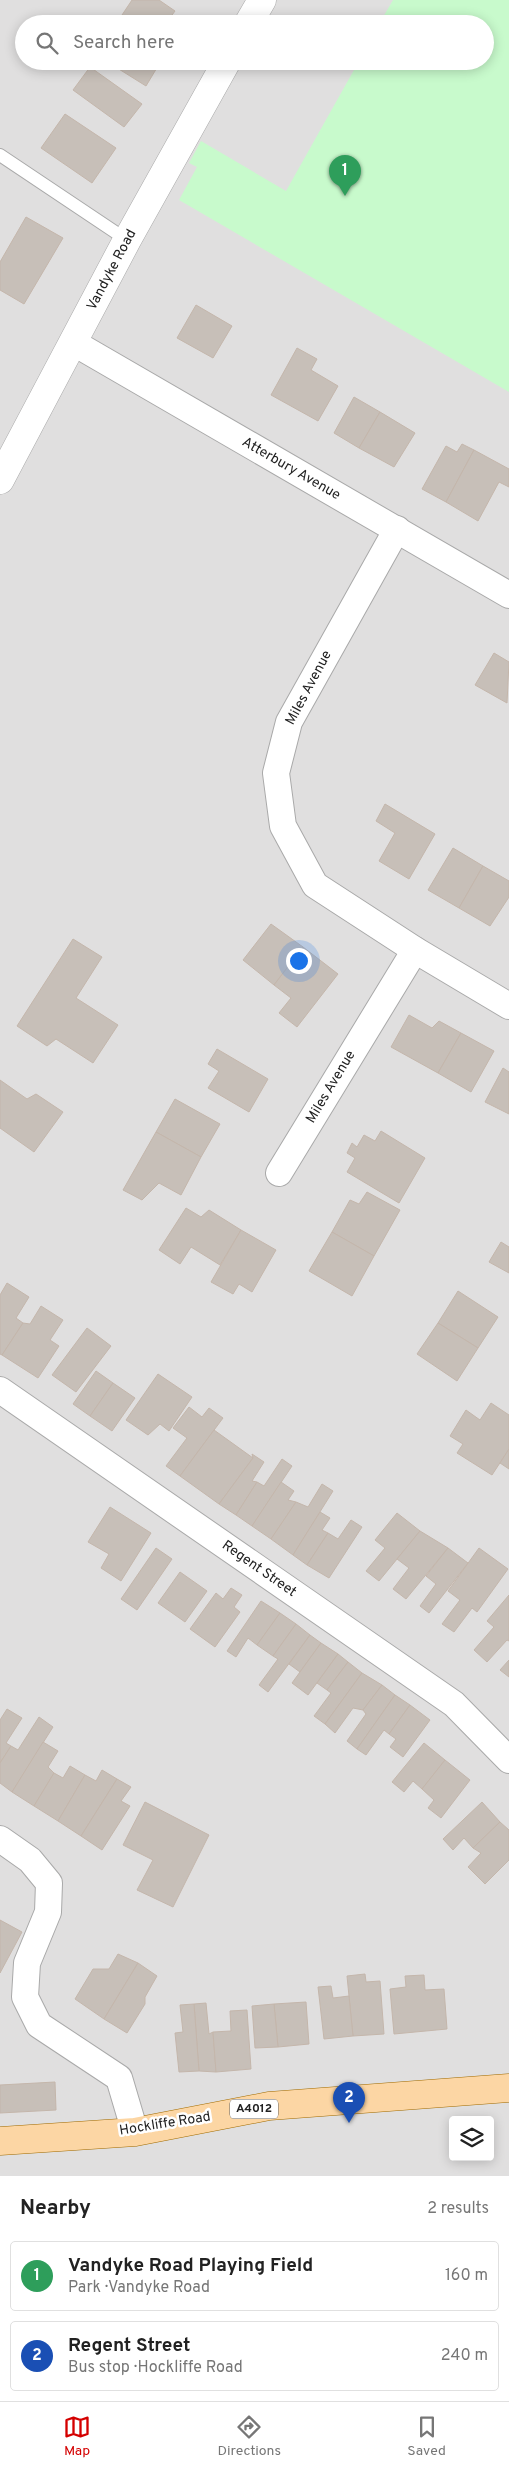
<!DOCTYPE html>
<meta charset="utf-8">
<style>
:root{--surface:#fff;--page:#f6f6f6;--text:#222;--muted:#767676;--line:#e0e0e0;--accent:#d40000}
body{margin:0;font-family:Overpass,sans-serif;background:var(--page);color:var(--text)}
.controls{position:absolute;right:15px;bottom:15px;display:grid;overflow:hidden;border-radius:5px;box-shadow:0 2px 12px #0003}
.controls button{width:45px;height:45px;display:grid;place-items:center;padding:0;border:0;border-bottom:1px solid var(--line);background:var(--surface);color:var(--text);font:25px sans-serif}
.you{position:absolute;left:298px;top:960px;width:18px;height:18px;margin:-12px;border:4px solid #fff;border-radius:50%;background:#1a73e8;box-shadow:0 0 0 8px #1a73e833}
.badge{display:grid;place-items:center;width:32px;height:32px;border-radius:50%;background:var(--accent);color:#fff;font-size:16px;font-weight:700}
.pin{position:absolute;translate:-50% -41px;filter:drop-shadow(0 1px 2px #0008)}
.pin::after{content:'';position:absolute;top:26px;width:18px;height:15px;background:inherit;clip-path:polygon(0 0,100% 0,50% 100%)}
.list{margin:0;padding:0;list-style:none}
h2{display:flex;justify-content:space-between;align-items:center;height:65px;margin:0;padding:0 20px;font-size:21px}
h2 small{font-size:16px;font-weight:400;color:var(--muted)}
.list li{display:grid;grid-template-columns:32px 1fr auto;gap:15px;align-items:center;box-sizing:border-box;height:70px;margin:0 10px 10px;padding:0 10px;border:1px solid var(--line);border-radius:5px}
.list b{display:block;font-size:19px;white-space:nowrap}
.list p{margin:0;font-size:16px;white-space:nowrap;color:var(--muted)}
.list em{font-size:16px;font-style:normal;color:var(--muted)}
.icon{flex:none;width:28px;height:28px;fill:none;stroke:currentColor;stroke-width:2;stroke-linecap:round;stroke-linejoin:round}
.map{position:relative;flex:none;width:509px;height:2176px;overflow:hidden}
.search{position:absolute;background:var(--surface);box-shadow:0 2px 12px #0003;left:15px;right:15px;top:15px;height:55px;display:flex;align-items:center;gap:12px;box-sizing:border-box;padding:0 18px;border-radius:28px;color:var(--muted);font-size:19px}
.sheet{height:225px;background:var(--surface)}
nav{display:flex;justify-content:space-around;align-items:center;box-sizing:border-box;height:70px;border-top:1px solid var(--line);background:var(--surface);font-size:14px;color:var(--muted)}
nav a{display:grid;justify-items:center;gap:2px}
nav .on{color:var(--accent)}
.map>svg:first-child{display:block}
</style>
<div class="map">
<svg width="509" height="2176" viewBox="0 0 509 2176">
<rect width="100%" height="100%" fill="#f2efe9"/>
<path fill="#e0dfdf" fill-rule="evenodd" d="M0 0H509V2176H0ZM24 24H485V61H24ZM453 2120H490V2157H453Z"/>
<polygon fill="#c8facc" points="393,0 509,0 509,392 179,200 197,167 189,163 201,141 286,191 359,61 485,61 485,24 379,24"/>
<g fill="#c7bfb8" stroke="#c4b6ab">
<polygon points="132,0 159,0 175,11 167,22 170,24 128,24 120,18"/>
<polygon points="106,61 161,61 146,86"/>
<polygon points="90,67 142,104 124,127 73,90"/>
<polygon points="65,114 116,148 92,183 41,148"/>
<polygon points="26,217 63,238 24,304 0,290 0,262"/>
<polygon points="196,305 232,326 213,358 177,338"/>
<polygon points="297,348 317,359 311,370 338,386 318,421 271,395"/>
<polygon points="354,397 380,412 359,448 334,433"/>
<polygon points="380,412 415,433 394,467 359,448"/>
<polygon points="462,444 474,450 446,502 422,489 446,446 457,452"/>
<polygon points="474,450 509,469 509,487 499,482 478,521 446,502"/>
<polygon points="494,653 509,662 507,703 475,685"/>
<polygon points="385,804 435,834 409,879 379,861 395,833 376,821"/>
<polygon points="453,848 483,866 459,908 428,890"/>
<polygon points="483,866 509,881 509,897 490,926 459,908"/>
<polygon points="271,924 303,947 274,985 243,960"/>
<polygon points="73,939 102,957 76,998 118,1025 93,1063 56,1039 47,1046 17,1026"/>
<polygon points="303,947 338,974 297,1027 279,1013 291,998 274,985"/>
<polygon points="409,1015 432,1028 439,1021 461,1033 438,1073 391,1047"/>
<polygon points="461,1033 494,1051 471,1092 438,1073"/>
<polygon points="217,1049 268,1079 249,1112 208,1088 219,1071 208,1064"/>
<polygon points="503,1068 509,1072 509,1114 485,1102"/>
<polygon points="0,1080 27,1099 36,1094 63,1112 34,1152 0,1128"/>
<polygon points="175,1099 220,1124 201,1157 156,1132"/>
<polygon points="381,1131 425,1158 399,1203 347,1172 355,1158 347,1153 352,1143 357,1147 364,1135 375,1141"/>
<polygon points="156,1132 201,1157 181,1195 159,1183 142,1200 123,1190"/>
<polygon points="367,1192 400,1210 374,1256 332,1232 350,1200 359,1204"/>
<polygon points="186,1208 201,1217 209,1210 241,1230 220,1265 191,1247 180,1264 159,1250"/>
<polygon points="241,1230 276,1250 252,1292 239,1284 233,1294 211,1282"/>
<polygon points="332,1232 374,1256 352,1296 309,1271"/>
<polygon points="501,1242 509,1247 509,1273 489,1262"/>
<polygon points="7,1283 29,1297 16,1318 23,1323 2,1355 0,1354 0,1295"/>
<polygon points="458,1291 498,1317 478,1348 438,1323"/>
<polygon points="41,1306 63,1320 50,1340 59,1346 38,1378 2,1355 23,1323 30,1324"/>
<polygon points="438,1323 478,1348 457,1381 417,1354"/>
<polygon points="87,1328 111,1346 76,1392 52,1375"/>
<polygon points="96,1371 113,1383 90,1416 73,1404"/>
<polygon points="158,1374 192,1397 169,1431 160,1424 148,1435 126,1420"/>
<polygon points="113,1383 135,1398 112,1431 90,1416"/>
<polygon points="491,1403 509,1415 509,1449 492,1475 457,1453 463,1444 450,1436 466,1410 480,1420"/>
<polygon points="189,1407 202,1417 209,1408 223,1418 180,1476 166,1466 187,1438 173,1428"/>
<polygon points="214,1430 253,1458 219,1504 180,1476"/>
<polygon points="509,1449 509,1469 500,1463"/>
<polygon points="252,1454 264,1462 252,1481 257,1482 236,1515 219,1504 253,1458"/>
<polygon points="282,1459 292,1466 252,1526 236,1515 257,1482 264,1486"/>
<polygon points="281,1482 294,1491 288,1500 296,1502 271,1539 252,1526"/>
<polygon points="322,1484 333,1491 293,1555 271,1539 296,1502 308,1507"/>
<polygon points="110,1507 151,1533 121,1581 101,1568 109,1554 88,1542"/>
<polygon points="320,1512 330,1518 322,1530 328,1533 307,1565 293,1555"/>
<polygon points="397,1513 420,1531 379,1581 366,1571 385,1548 375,1540"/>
<polygon points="351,1520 362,1527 329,1578 307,1565 328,1533 338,1539"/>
<polygon points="420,1531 448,1548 406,1599 393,1589 409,1568 397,1559"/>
<polygon points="156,1548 172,1559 137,1610 121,1599"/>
<polygon points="448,1548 468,1563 429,1613 420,1606 436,1584 426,1576"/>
<polygon points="479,1548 508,1569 477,1612 472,1608 454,1632 442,1624 460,1600 448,1591"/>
<polygon points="180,1572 207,1591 185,1622 158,1603"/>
<polygon points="231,1588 242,1595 234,1607 240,1612 215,1647 190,1629 216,1593 223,1599"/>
<polygon points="509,1595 509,1641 507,1640 487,1662 474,1650 494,1627 487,1621"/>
<polygon points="261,1601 280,1613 257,1645 248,1638 236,1657 227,1651"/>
<polygon points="280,1613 296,1624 273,1656 257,1645"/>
<polygon points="296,1624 310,1635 268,1692 259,1685 278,1659 273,1656"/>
<polygon points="310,1635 321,1643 300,1672 289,1664"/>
<polygon points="321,1643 338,1654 308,1695 292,1683"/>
<polygon points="338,1654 348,1662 327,1690 317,1683"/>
<polygon points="509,1660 509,1677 500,1670"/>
<polygon points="348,1662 362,1673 325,1724 314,1716 331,1693 327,1690"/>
<polygon points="362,1673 382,1685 363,1710 353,1708 335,1733 325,1724"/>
<polygon points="382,1685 395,1695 357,1749 347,1741 366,1714 363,1710"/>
<polygon points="395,1695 410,1705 389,1734 384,1730 366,1755 357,1749"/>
<polygon points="410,1705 430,1720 403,1757 390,1747 396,1739 389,1734"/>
<polygon points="7,1709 22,1718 6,1743 11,1746 0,1763 0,1720"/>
<polygon points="39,1717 53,1727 12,1792 0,1783 0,1763 11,1746 18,1750"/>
<polygon points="43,1742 58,1751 48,1767 54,1773 34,1806 12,1792"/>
<polygon points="424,1743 445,1760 422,1789 413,1781 404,1792 392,1782"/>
<polygon points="445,1760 470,1780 441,1818 428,1808 434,1800 422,1789"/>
<polygon points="70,1766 85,1775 58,1821 34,1806 54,1773 63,1778"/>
<polygon points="102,1770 117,1779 81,1836 58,1821 85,1775 96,1781"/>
<polygon points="117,1779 131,1787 121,1801 130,1806 102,1850 81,1836"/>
<polygon points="145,1802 209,1835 173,1907 137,1890 153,1860 123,1845"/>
<polygon points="482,1802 500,1822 473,1848 464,1838 453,1850 443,1839"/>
<polygon points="500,1822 509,1830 509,1860 485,1884 468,1867 481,1853 473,1848"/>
<polygon points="0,1920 22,1932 0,1973"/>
<polygon points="118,1954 138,1963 104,2019 75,1999 93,1969 109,1969"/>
<polygon points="138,1963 157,1976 145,1997 145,2004 127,2033 104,2019"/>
<polygon points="365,1974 366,1982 380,1981 384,2034 353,2036 347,1976"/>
<polygon points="424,1975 425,1990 444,1989 447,2029 394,2034 390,1989 406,1987 405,1976"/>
<polygon points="331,1986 333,1998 349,1996 353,2036 324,2039 318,1987"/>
<polygon points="306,2002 309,2044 278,2047 274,2004"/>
<polygon points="206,2003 209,2034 213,2032 216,2072 199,2071 194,2004"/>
<polygon points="194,2004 199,2071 179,2072 175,2033 183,2032 180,2005"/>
<polygon points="274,2004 278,2047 255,2048 252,2006"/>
<polygon points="247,2010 251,2069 216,2072 213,2032 231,2031 230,2011"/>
<polygon points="55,2082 56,2110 0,2113 0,2085"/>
</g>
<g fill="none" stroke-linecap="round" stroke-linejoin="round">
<g stroke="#a9a9a9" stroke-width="14">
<polyline id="service" points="0,155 127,240"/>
</g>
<g stroke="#a9a9a9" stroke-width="28">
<g id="minor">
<polyline points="74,343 509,595"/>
<polyline points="397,529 289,722 276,773 283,826 315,885 415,950 509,1006"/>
<polyline points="279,1173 415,950"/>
<polyline points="0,1390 454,1704 509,1760"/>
<polyline points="0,1839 30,1860 49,1883 48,1912 27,1963 25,1997 39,2025 119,2078 135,2132"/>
</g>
</g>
<g stroke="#a9a9a9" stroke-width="29">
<g id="tertiary">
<polyline points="248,24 262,0"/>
<polyline points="0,480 127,240 227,61"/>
</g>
</g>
<g stroke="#a06b00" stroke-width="29">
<polyline id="primary" points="0,2141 135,2132 269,2106 509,2088"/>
</g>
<use href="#service" stroke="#fff" stroke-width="12"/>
<use href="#minor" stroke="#fff" stroke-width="26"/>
<use href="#tertiary" stroke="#fff" stroke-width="28"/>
<use href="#primary" stroke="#fcd6a4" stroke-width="28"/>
</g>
<g text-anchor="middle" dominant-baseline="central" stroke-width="5" stroke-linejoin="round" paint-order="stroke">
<rect fill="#fff" stroke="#646464" stroke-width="1" x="230" y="2099.5" width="48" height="19" rx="4"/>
<g font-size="12" font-weight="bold" fill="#222">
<text x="254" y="2109">A4012</text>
</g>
<g font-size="14" fill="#222" stroke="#fff">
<text transform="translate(112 270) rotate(-62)">Vandyke Road</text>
<text transform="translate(291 469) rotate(30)">Atterbury Avenue</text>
<text transform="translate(309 688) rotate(-62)">Miles Avenue</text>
<text transform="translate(331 1087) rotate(-59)">Miles Avenue</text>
<text transform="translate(259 1569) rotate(35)">Regent Street</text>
<text transform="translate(165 2124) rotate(-9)">Hockliffe Road</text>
</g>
</g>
</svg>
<div class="controls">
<button><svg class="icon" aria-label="layers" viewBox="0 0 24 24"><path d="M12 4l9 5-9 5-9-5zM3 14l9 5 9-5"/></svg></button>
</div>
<div class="you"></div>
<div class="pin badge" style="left:345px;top:196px;background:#2e9e5b">1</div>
<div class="pin badge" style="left:349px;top:2123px;background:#1a4fb4">2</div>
<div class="search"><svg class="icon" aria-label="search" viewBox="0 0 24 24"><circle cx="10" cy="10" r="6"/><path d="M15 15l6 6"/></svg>Search here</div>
</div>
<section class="sheet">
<h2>Nearby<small>2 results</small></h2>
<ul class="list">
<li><span class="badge" style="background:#2e9e5b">1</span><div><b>Vandyke Road Playing Field</b><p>Park · Vandyke Road</p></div><em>160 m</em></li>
<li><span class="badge" style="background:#1a4fb4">2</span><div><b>Regent Street</b><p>Bus stop · Hockliffe Road</p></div><em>240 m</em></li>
</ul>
</section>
<nav>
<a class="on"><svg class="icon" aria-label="map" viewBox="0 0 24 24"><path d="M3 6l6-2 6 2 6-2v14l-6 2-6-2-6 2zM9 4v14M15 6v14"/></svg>Map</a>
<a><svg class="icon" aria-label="directions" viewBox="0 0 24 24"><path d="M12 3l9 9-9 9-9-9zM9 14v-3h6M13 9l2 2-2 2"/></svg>Directions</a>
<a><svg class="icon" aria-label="saved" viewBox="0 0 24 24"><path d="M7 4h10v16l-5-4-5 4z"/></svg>Saved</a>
</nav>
